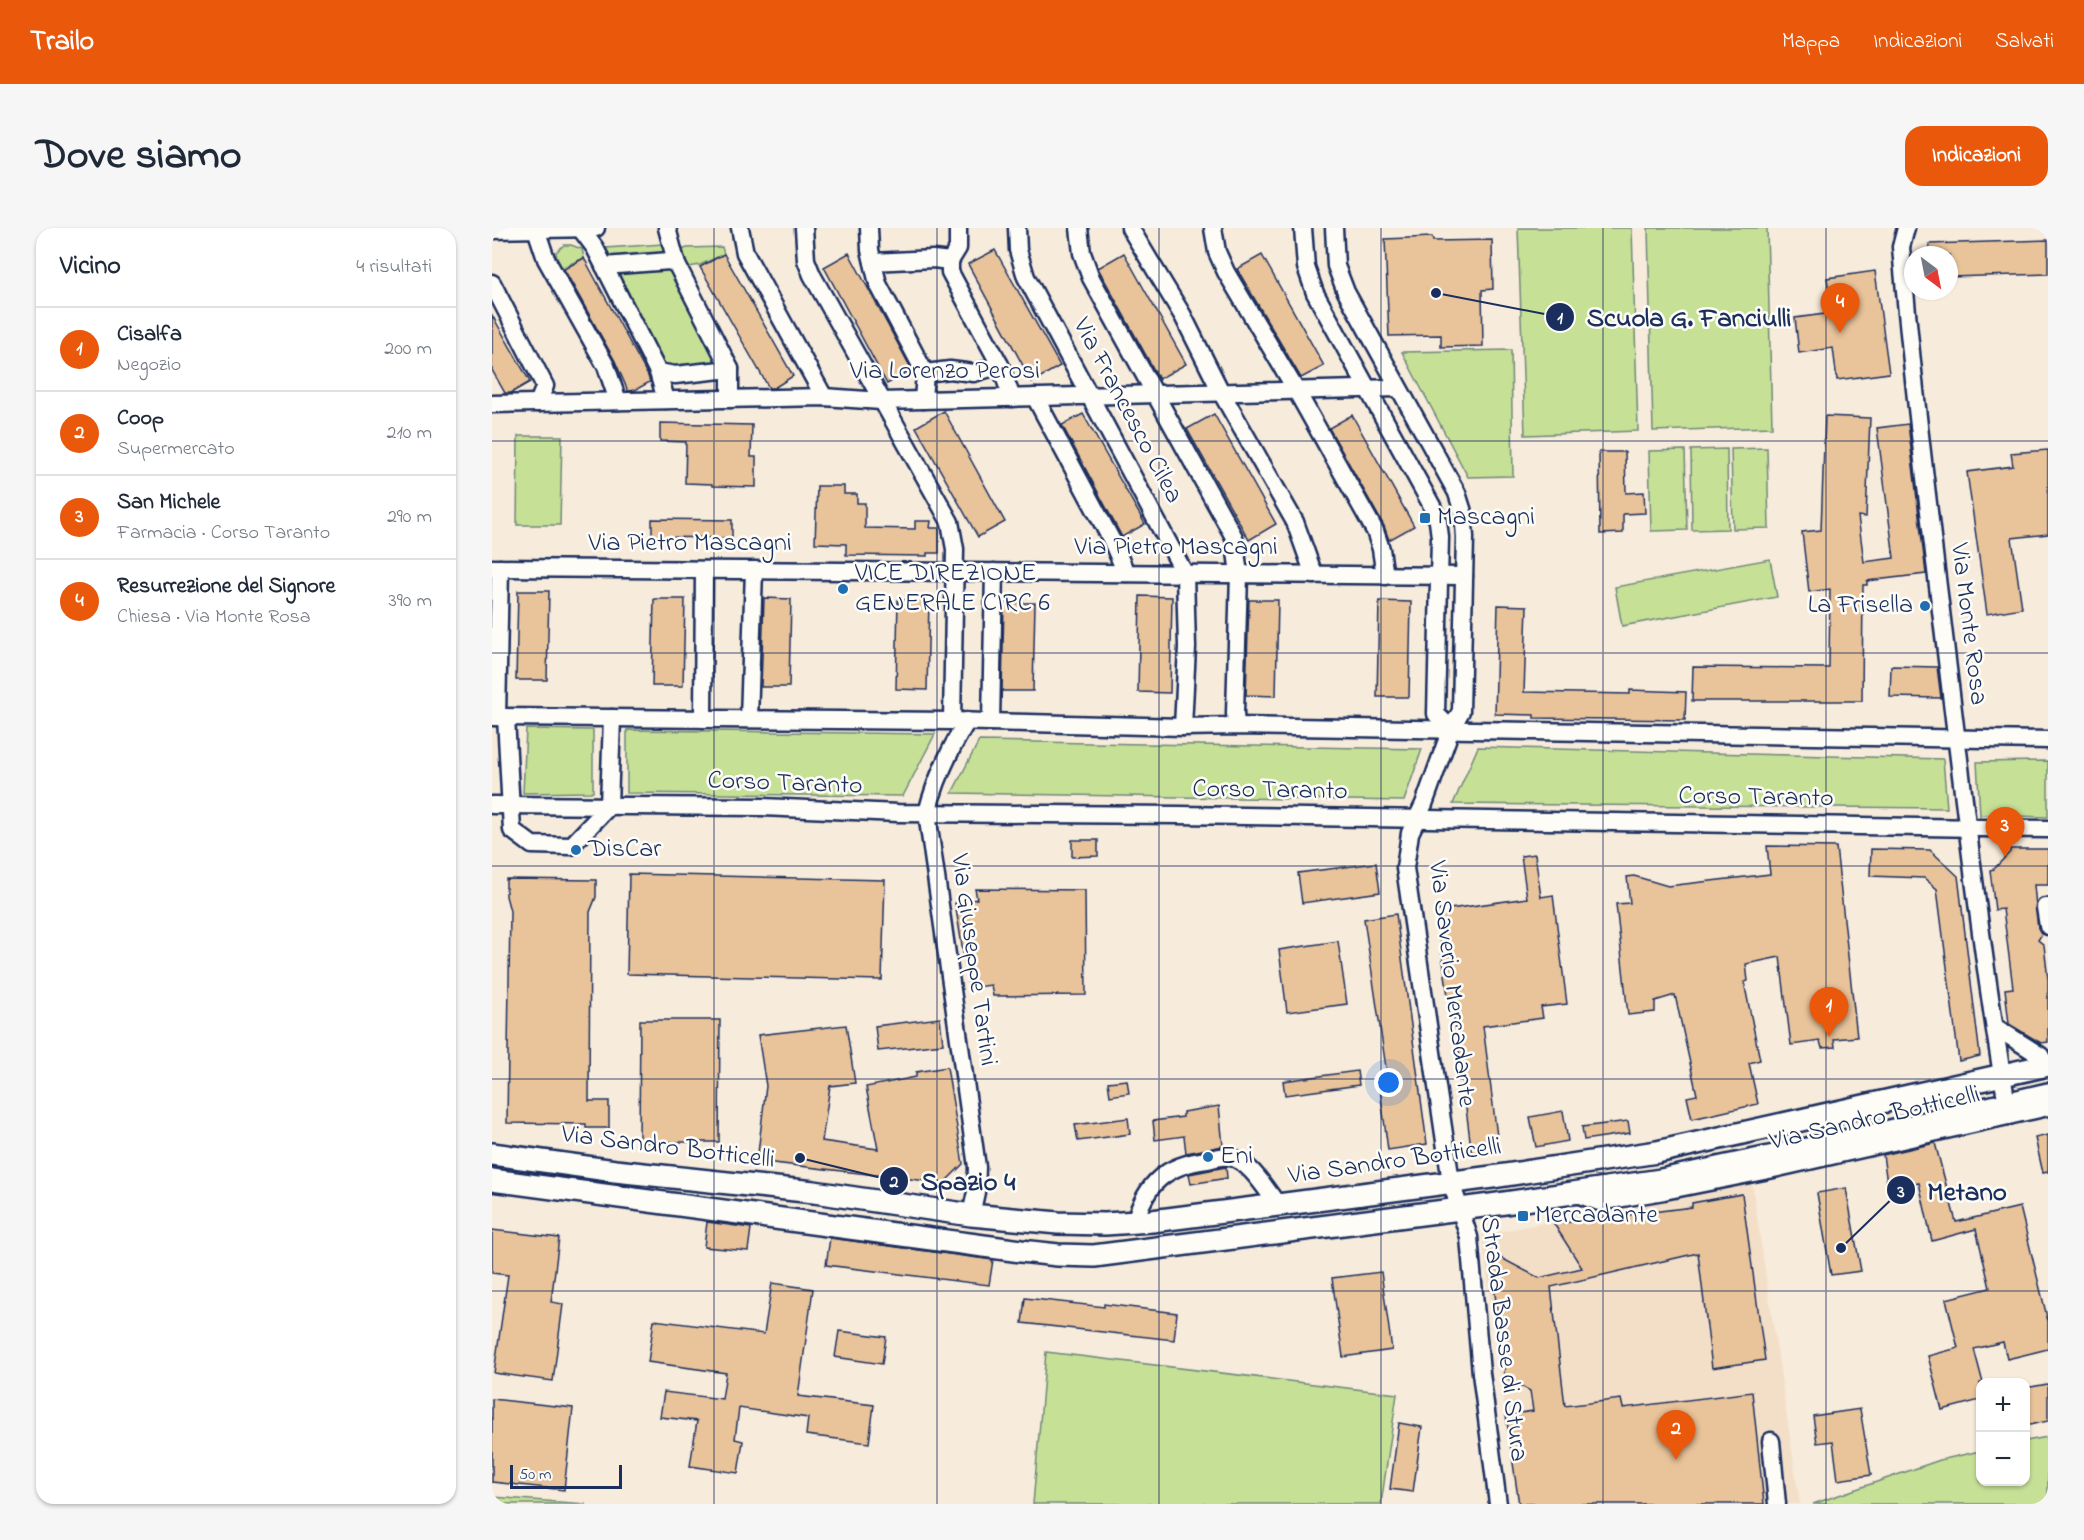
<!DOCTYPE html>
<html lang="it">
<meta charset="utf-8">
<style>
:root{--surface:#fff;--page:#f6f6f7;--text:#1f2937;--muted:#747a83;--line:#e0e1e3;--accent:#ea580c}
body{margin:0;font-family:"Indie Flower",sans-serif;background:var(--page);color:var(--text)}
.controls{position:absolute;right:18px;bottom:18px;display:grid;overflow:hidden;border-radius:12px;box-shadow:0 2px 4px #0004}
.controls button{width:54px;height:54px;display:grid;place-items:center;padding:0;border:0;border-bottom:2px solid var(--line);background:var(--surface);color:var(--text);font:30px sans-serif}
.compass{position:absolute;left:1412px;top:18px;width:54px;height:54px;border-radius:50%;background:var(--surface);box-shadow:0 2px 4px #0004;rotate:148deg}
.scale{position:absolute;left:18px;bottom:15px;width:112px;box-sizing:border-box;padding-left:6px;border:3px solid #1b2f5e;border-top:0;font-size:16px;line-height:21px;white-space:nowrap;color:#1b2f5e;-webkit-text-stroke:4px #fdfcf7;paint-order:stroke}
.you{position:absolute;left:897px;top:855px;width:21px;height:21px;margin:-15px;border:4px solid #fff;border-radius:50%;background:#1a73e8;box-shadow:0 0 0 9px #1a73e833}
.badge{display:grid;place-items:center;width:39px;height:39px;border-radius:50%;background:var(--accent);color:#fff;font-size:20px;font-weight:700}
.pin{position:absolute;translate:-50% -50px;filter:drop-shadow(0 2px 3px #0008)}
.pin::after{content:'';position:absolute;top:32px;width:21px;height:18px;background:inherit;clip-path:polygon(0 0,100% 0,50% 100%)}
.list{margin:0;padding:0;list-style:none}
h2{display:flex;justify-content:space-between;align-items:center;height:78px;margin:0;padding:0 24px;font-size:26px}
h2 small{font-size:20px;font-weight:400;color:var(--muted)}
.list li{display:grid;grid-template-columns:39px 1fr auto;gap:18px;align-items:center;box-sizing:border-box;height:84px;padding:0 24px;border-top:2px solid var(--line)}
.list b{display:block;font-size:22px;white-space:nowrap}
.list p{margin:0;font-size:20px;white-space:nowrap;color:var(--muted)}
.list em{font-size:20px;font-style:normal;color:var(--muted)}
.map{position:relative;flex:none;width:1556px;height:1276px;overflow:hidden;border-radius:18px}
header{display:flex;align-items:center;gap:36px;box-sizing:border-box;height:84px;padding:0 30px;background:var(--accent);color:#fff}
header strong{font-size:28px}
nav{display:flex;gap:33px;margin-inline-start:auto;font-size:21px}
.intro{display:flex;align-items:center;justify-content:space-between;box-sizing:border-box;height:144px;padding:0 36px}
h1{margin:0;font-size:42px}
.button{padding:15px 27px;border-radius:18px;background:var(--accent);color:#fff;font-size:21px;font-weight:700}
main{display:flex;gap:36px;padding:0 36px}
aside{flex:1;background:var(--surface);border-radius:18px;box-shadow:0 2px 4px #0004}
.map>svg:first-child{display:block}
</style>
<header>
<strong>Trailo</strong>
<nav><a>Mappa</a><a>Indicazioni</a><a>Salvati</a></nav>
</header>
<div class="intro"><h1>Dove siamo</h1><a class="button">Indicazioni</a></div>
<main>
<aside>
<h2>Vicino<small>4 risultati</small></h2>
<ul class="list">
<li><span class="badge">1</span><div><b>Cisalfa</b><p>Negozio</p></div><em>200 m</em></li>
<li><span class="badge">2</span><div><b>Coop</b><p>Supermercato</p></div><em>210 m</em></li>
<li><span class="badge">3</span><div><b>San Michele</b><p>Farmacia · Corso Taranto</p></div><em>290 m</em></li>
<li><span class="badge">4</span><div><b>Resurrezione del Signore</b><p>Chiesa · Via Monte Rosa</p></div><em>390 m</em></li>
</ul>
</aside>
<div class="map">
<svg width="1556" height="1276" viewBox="0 0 1556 1276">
<rect width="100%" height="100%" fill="#f7ebdb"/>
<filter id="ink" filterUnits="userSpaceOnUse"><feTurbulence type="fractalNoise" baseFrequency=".0167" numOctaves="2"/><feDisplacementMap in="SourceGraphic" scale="12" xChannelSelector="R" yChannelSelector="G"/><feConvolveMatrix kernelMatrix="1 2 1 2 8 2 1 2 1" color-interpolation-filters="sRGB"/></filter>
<g filter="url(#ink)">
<polygon fill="#f3dfc8" points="1260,955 1308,1276 1025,1276 990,1007"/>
<g fill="#c6e096" stroke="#70887a" stroke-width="1.5">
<polygon points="1026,0 1140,0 1146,203 1033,207"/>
<polygon points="1156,0 1275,0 1280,199 1161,203"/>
<polygon points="171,16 175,30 120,31 114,20"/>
<polygon points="72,17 79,17 90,21 92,30 71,39 68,39 65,32 64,24"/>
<polygon points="195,20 230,19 232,26 208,37 192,40 188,23"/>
<polygon points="179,40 233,136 174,142 123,47 126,44"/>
<polygon points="1019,122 1021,248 976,249 910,124"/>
<polygon points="26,208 70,208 68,297 25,297"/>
<polygon points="1275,220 1277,300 1241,301 1239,221"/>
<polygon points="1235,221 1236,301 1200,302 1199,222"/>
<polygon points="1193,222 1195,302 1159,303 1157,223"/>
<polygon points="1278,331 1285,369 1130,398 1123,359"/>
<polygon points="34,501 101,502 101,564 31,565"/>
<polygon points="135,502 443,506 411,568 135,565"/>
<polygon points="487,513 930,521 912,573 460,565"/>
<polygon points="986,519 1451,531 1455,580 961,576"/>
<polygon points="1556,533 1556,589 1488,587 1485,534"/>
<polygon points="554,1124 905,1166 889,1276 541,1276"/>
<polygon points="1556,1209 1556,1276 1321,1276 1448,1232 1488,1223 1488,1254 1534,1254 1534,1213"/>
<polygon points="0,1269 94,1276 0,1276"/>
</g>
<g fill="#e9c39a" stroke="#1b2f5e" stroke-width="1.5">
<polygon points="940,9 941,13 1000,12 1001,61 990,62 991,118 949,119 949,107 897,108 893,11"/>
<polygon points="1556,12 1556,46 1457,49 1457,27 1438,27 1437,16"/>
<polygon points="503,22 568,138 540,154 476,36"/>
<polygon points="357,25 420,142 395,156 332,39"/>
<polygon points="632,25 694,136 667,151 606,40"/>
<polygon points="232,26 301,148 282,160 277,160 208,39"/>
<polygon points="770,27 832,138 809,150 745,41"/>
<polygon points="92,30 156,148 158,154 143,162 136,163 123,133 72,41"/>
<polygon points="1383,43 1397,145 1345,152 1341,120 1307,125 1303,90 1340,85 1335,50"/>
<polygon points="0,87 38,154 19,165 13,165 0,142"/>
<polygon points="452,183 513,294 486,309 424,199"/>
<polygon points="591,186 653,296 630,309 570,197"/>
<polygon points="722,186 784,296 757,312 695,201"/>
<polygon points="860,187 922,298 897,312 892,298 837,200"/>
<polygon points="1333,188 1378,190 1374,289 1366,288 1372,334 1402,330 1385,200 1416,196 1434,346 1375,353 1375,357 1371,357 1370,473 1200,473 1201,439 1337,440 1338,361 1317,364 1310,304 1329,302"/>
<polygon points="168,195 260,197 259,229 264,229 264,259 220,258 220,256 193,255 194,214 168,213"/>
<polygon points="1556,222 1556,306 1520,310 1530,380 1495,386 1475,244 1521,238 1519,225"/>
<polygon points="1107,224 1133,224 1134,265 1152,264 1153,285 1131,286 1131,305 1108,306"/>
<polygon points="325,258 352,258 352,266 365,266 365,275 373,275 373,300 423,301 423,293 439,293 438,300 447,300 447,325 435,325 435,328 354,327 354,316 323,315"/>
<polygon points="160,291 240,292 240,310 160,309"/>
<polygon points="26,363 57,363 55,452 24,452"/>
<polygon points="648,368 680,369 678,465 646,464"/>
<polygon points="272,370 299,371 297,459 269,459"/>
<polygon points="162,371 193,371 191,458 160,458"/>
<polygon points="406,372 437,372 435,462 404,461"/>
<polygon points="757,372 786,372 784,468 754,467"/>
<polygon points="887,373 919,374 917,469 885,469"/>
<polygon points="512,375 543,375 541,463 510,463"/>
<polygon points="1006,377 1035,378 1032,464 1138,466 1138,462 1194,464 1193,492 1042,490 1042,487 1003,486"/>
<polygon points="1399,438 1445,439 1449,470 1398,469"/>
<polygon points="580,612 606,612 606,628 580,629"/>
<polygon points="1275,618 1344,619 1365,809 1342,811 1343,819 1330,820 1328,813 1299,817 1288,729 1254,736 1256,753 1252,754 1268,832 1257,835 1266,876 1200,891 1195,869 1205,867 1183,767 1163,773 1163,784 1136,787 1124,676 1138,675 1135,649 1142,648 1176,658 1278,646"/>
<polygon points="1379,621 1438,622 1466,648 1488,828 1467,833 1445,661 1432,650 1378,648"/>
<polygon points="1518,621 1556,621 1556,657 1542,657 1546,700 1550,706 1546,712 1552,717 1556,752 1556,814 1549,815 1517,796 1513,761 1521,760 1511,681 1503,682 1498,642 1502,641 1518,624"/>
<polygon points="1043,626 1049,669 1061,667 1075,776 1049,779 1051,790 991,798 1007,924 980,928 966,816 959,774 957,775 944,683 1035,670 1029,628"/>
<polygon points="884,635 888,664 810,675 806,645"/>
<polygon points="137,646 393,652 390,752 135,746"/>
<polygon points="14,651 104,652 104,669 98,684 97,873 117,873 117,900 94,900 94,896 15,895 18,683 14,668"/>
<polygon points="483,661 593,662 594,767 501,768 499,757 477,760 463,675 485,671"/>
<polygon points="904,686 935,916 896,922 888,861 897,860 872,691"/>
<polygon points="846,713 855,776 795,784 787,722"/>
<polygon points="448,790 451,816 386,823 383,798"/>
<polygon points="148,792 228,792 227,914 147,914"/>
<polygon points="354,797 363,855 338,858 330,913 386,921 374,859 424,849 424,844 455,839 471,936 452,955 265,933 274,858 266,807"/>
<polygon points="865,843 867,857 793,867 791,853"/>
<polygon points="635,852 637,865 618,868 616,854"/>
<polygon points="727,878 731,918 694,925 692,908 663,912 661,893 691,889 691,884"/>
<polygon points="1071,883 1076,913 1044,919 1038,889"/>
<polygon points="636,890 638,906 586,913 583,897"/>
<polygon points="1136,893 1138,905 1092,912 1090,899"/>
<polygon points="1556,907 1556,944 1551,945 1543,910"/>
<polygon points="1443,915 1464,994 1528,979 1556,1093 1556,1121 1515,1131 1511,1114 1482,1121 1491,1155 1488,1155 1488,1172 1450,1182 1436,1128 1466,1120 1454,1071 1498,1060 1484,1001 1440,1013 1427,955 1396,962 1391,927"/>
<polygon points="734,939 735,950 699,956 697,946"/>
<polygon points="1354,960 1369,1043 1339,1047 1325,965"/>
<polygon points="1250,966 1273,1132 1220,1140 1206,1025 1059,1059 1073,1178 1129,1171 1131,1180 1260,1164 1272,1276 1027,1276 1014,1187 1041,1183 1038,1163 1013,1149 998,1024 1047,1050 1090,1040 1062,996 1200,979 1200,975"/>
<polygon points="215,994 259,1000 256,1023 212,1019"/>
<polygon points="0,1002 67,1010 59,1074 71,1076 61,1153 2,1145 16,1047 0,1045"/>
<polygon points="338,1010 501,1032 497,1057 334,1037"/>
<polygon points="889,1044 900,1122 851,1129 840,1050"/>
<polygon points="280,1055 321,1061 306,1168 382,1177 377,1215 314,1207 316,1190 247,1180 243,1211 251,1213 246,1245 198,1238 205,1193 168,1189 172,1164 230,1171 234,1145 156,1134 162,1092 272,1106"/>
<polygon points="533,1070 612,1079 612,1076 685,1085 682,1112 530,1095"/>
<polygon points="347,1103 394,1109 390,1136 343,1129"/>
<polygon points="1556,1156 1556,1193 1533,1198 1533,1160"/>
<polygon points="0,1171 81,1180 72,1262 0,1254"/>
<polygon points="1368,1181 1379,1247 1346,1252 1341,1213 1325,1215 1321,1188"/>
<polygon points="907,1195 930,1199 921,1264 898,1261"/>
</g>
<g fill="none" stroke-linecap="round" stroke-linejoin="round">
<g stroke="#1b2f5e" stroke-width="21">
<g id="minor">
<polyline points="88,0 103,20 166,144 174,172"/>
<polyline points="175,0 185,37 238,141 238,171"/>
<polyline points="248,0 253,25 332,169"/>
<polyline points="312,0 314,32 320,47 458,294 463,321 460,493"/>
<polyline points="377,0 378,22 386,56 433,145 431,172"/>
<polyline points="525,0 526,22 534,49 693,346 695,419 691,499"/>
<polyline points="587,0 590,25 599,50 742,309 747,346 743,485 744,498"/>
<polyline points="638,0 691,88 729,164 803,294 822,347"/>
<polyline points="721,0 725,24 734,44 804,162 883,303 889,321 893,348"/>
<polyline points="811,0 814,39 823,65 940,278 946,293 948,309 944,486 959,501"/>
<polyline points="842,0 844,38 854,64 965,265 971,284 973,309 969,483 959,501 932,576 918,605 913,640 959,954 977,1009 989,1145 1006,1276"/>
<path d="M1414 0 1409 19C1422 171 1442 323 1460 474 1477 612 1493 751 1517 888"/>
<polyline points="44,1 54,31 114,138 126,173"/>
<polyline points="0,2 104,0"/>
<polyline points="381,34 441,31 458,33"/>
<polyline points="112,38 178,33 185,37"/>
<polyline points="0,55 53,158 46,175"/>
<polyline points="508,137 520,170"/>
<polyline points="166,144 183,147 238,141"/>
<polyline points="433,145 458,142 482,145 508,137 458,44 458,33 466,20 466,0"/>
<polyline points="543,169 619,311 634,345"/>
<polyline points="0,176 332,169 389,173 906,160"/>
<polyline points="0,340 972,348"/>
<polyline points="0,489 460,493 691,499 744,498 1556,512"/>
<polyline points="5,489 8,340"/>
<polyline points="14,489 20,602 40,617 79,618 117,578 120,490"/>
<polyline points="211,491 212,342"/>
<polyline points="257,491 262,342"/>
<path d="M475 493C458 521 443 553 435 585L485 939 484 964 479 987"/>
<polyline points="499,494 502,344"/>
<polyline points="0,577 270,579 406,585 687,587 1556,601"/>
<polyline points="1556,679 1553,679 1556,698"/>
<polyline points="1503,799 1549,828"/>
<polyline points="1082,965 1107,974 1172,963 1277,942 1556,879"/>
<path d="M643 994C654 955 674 937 715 932 721 931 731 927 738 929 757 932 775 963 786 977"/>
<polyline points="1279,1213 1285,1276"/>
</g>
</g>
<g stroke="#1b2f5e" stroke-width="26">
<g id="major">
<polyline points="0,926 123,943 322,964 479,987 566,995 613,996 660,993 786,977 1000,949 1165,924 1556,837"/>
<polyline points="0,952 529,1023 566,1027 602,1028 999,977 1169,952 1381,907 1556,866"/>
</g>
</g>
<use href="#minor" stroke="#fdfcf7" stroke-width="16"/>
<use href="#major" stroke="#fdfcf7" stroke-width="21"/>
</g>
</g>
<path fill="none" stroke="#1b2f5e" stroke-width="1.5" stroke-opacity="0.55" d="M222 0V1276M445 0V1276M667 0V1276M889 0V1276M1111 0V1276M1334 0V1276M0 213H1556M0 425H1556M0 638H1556M0 851H1556M0 1063H1556"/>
<g fill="#1f6fb2" stroke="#fdfcf7" stroke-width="2">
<rect x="927" y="284" width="12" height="12" rx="3"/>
<circle cx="351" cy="361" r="6"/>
<circle cx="1433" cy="378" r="6"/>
<circle cx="84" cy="622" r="6"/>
<circle cx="716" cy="929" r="6"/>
<rect x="1025" y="982" width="12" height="12" rx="3"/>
</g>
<g text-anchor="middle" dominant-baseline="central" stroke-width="5" stroke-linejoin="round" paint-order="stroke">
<g font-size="26" fill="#1b2f5e" stroke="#fdfcf7">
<text x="453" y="144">Via Lorenzo Perosi</text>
<text transform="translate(635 183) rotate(62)">Via Francesco Cilea</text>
<text x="198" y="316">Via Pietro Mascagni</text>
<text x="684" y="320">Via Pietro Mascagni</text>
<text transform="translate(1476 396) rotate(83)">Via Monte Rosa</text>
<text transform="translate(293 556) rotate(2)">Corso Taranto</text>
<text transform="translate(778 563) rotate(1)">Corso Taranto</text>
<text transform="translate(1264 570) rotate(1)">Corso Taranto</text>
<text transform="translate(481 732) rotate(82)">Via Giuseppe Tartini</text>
<text transform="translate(959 756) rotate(83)">Via Saverio Mercadante</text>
<text transform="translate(1383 891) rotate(-13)">Via Sandro Botticelli</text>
<text transform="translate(176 920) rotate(7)">Via Sandro Botticelli</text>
<text transform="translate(903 934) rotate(-8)">Via Sandro Botticelli</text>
<text transform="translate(1011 1111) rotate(83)">Strada Basse di Stura</text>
</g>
<g font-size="26" fill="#1b2f5e" stroke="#fdfcf7" text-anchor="start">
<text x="945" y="290">Mascagni</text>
<text x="363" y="346">VICE DIREZIONE<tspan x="363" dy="30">GENERALE CIRC 6</tspan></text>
<text x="1421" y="378" text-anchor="end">La Frisella</text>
<text x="96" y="622">DisCar</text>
<text x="728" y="929">Eni</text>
<text x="1043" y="988">Mercadante</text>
</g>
</g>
<path fill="none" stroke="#1b2f5e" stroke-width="2" d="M944 65L1068 89M308 930L402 953M1349 1020L1409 962"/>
<g fill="#1b2f5e" stroke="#fdfcf7" stroke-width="2">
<circle cx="944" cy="65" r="6"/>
<circle cx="308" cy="930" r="6"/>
<circle cx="1349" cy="1020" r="6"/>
<circle cx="1068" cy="89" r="15"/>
<circle cx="402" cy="953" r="15"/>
<circle cx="1409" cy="962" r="15"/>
</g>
<g font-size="18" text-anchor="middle" font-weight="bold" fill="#fff">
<text x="1068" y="95">1</text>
<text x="402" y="959">2</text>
<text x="1409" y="969">3</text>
</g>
<g font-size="27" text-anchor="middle" font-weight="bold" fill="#1b2f5e" stroke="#fdfcf7" stroke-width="5" stroke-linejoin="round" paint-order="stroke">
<text x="1197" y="98">Scuola G. Fanciulli</text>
<text x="476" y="962">Spazio 4</text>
<text x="1475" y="972">Metano</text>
</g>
</svg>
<div class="controls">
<button>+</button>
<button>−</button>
</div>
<svg class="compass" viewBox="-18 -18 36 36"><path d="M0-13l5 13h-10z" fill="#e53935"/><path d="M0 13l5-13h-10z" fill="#747a83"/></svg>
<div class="scale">50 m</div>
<div class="you"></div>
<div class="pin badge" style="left:1337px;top:809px">1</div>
<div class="pin badge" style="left:1184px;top:1232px">2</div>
<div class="pin badge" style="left:1513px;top:629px">3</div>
<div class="pin badge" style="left:1348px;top:105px">4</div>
</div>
</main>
